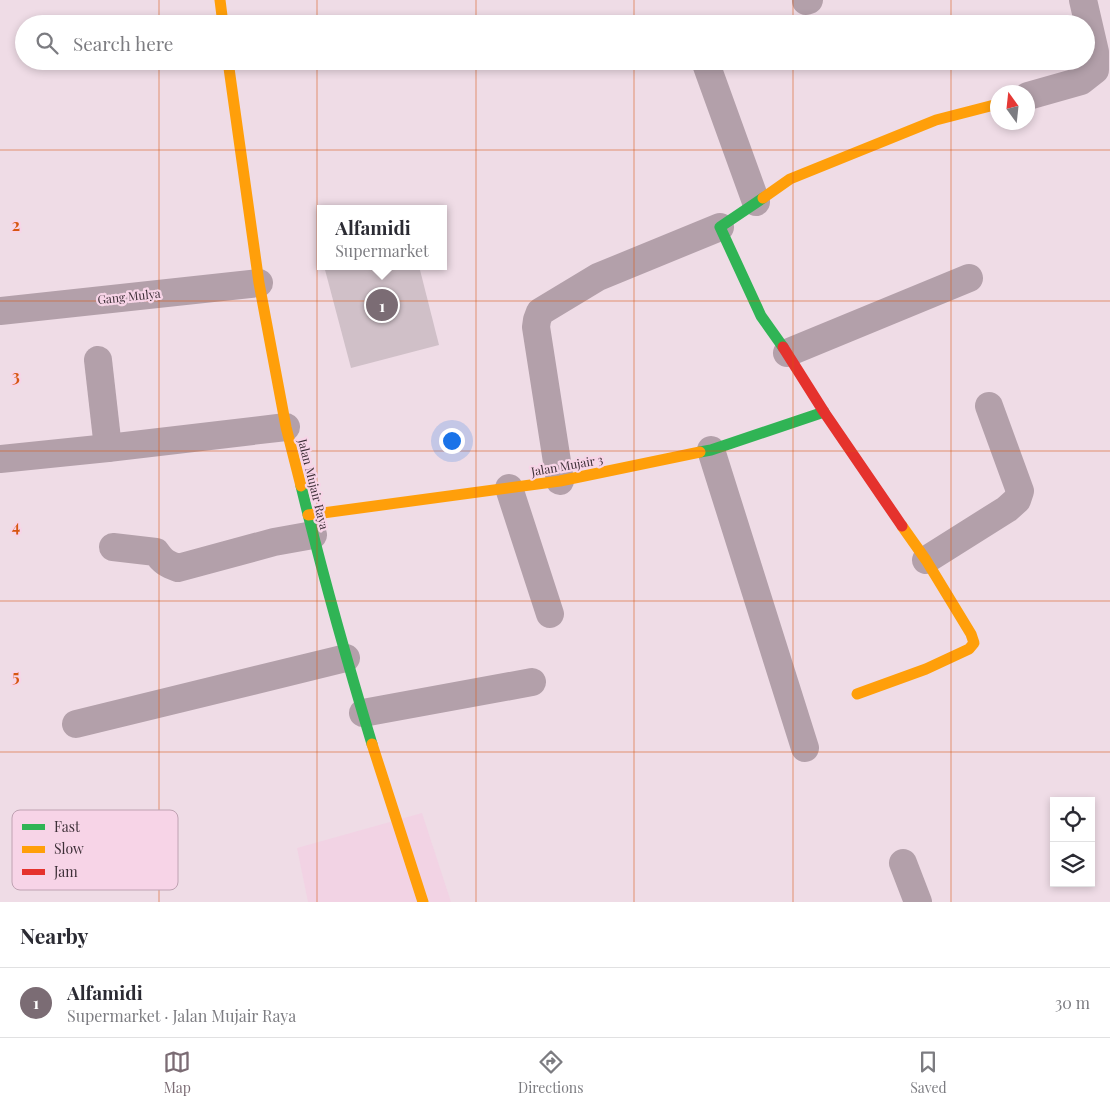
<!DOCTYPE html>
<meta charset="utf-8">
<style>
:root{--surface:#fff;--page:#f2f2f3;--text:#2b2b33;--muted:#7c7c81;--line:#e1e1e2;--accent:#7b6c74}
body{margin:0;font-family:"Playfair Display",serif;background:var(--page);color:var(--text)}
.controls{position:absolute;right:15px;bottom:15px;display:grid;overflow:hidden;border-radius:0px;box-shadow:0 2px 8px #0003}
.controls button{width:45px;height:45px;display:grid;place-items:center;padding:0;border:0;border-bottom:1px solid var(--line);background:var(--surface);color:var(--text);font:25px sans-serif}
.compass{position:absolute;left:990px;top:85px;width:45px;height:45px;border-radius:50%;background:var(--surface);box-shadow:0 2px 8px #0003;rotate:345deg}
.you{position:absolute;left:451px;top:440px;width:18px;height:18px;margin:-12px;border:4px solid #fff;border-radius:50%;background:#1a73e8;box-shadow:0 0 0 8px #1a73e833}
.badge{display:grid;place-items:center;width:32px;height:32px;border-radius:50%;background:var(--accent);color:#fff;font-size:16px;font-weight:700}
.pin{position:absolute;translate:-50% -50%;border:2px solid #fff;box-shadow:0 1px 5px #0006}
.popup{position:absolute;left:317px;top:205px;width:130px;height:65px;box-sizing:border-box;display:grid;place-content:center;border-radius:0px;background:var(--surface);filter:drop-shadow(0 1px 4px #0005);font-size:16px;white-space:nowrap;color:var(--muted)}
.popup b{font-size:19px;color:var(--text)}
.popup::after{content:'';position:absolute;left:50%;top:100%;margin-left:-10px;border:10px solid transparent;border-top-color:var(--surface)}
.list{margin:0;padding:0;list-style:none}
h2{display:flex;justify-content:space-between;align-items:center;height:65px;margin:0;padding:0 20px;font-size:21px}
h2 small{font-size:16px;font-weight:400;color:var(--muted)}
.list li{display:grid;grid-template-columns:32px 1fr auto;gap:15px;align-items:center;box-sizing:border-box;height:70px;padding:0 20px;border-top:1px solid var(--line)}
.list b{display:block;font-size:19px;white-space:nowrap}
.list p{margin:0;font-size:16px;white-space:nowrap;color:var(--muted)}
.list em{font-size:16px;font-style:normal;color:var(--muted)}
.icon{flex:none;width:28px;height:28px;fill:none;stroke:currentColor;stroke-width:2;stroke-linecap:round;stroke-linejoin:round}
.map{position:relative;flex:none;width:1110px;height:902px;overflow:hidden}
.search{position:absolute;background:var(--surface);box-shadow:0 2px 8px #0003;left:15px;right:15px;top:15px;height:55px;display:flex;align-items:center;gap:12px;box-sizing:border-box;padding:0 18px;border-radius:28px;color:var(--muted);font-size:19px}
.sheet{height:135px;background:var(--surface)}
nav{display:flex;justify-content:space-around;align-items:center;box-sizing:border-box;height:70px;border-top:1px solid var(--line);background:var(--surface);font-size:14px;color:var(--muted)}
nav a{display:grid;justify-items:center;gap:2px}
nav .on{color:var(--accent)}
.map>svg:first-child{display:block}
</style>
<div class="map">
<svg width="1110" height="902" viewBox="0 0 1110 902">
<rect width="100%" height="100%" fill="#efdce6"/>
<polygon fill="#f2d3e4" points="422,813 451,902 308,902 297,848"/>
<polygon fill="#d0c0c8" points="324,266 419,266 439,345 351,368"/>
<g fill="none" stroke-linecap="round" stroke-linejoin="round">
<g stroke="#b3a0aa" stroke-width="28">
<polyline points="806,1 809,0"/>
<polyline points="705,61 756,202"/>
<polyline points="1028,96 1081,81 1095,70 1095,52 1083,0"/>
<polyline points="0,311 259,283"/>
<polyline points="787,353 969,278"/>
<polyline points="98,360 108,448"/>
<polyline points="711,450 805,748"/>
<polyline points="0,459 108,448 286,427"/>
<polyline points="560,481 536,327 537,320 540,312 598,277 720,227"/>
<polyline points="509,488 550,614"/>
<path d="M113 547 156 552C163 562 167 564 178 568L274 542 313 535"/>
<polyline points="926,560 1007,509 1017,500 1020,491 989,406"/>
<polyline points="363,713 532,682"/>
<polyline points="76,724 346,658"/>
<polyline points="903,863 918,902"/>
</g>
<g stroke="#30b455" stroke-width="11">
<polyline points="763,198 720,227 761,316 783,347"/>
<polyline points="700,452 711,450 824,412"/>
<path d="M301 486C322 572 346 658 372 744"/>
</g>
<g stroke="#ff9f0a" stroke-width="11">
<polyline points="220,0 223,24"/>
<polyline points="228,61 259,283 286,427 301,486"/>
<polyline points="763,198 790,179 936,120 998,104"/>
<polyline points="308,515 560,481 700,452"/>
<polyline points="857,694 926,669 969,649 974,643 971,634 926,560 902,526"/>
<polyline points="372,744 423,902"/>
</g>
<polyline stroke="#e5322d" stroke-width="11" points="783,347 824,412 902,526"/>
</g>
<path fill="none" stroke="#d75510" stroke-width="1" stroke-opacity="0.55" d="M159 0V24M317 0V24M476 0V24M634 0V24M793 0V24M951 0V24M159 61V902M317 61V902M476 61V902M634 61V902M793 61V902M951 61V902M0 150H1110M0 301H1110M0 451H1110M0 601H1110M0 752H1110"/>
<g text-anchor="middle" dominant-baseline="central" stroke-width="4.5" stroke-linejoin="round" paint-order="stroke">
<g font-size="12" fill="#3d2f37" stroke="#f7d4e7">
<text transform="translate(129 296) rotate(-6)">Gang Mulya</text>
<text transform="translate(567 465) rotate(-10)">Jalan Mujair 3</text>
<text transform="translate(314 484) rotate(76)">Jalan Mujair Raya</text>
</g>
</g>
<rect x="12" y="810" width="166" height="80" rx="8" fill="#f7d4e7" stroke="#bfa2b2" stroke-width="1"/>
<rect x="22" y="824" width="23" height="6" fill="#30b455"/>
<rect x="22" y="846" width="23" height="7" fill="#ff9f0a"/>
<rect x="22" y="869" width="23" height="6" fill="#e5322d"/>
<g font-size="14" fill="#3d2f37">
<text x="54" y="832">Fast</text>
<text x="54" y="854">Slow</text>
<text x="54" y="877">Jam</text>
</g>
<g font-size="16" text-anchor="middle" font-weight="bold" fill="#d75510" stroke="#f7d4e7" stroke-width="4.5" stroke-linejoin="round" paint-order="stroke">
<text x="16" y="231">2</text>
<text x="16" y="382">3</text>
<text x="16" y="532">4</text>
<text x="16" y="682">5</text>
</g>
</svg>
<div class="controls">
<button><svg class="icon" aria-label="locate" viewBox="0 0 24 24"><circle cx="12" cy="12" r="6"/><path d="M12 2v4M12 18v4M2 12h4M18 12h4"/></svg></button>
<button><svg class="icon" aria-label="layers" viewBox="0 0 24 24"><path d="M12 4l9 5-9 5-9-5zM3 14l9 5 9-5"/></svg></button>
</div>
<svg class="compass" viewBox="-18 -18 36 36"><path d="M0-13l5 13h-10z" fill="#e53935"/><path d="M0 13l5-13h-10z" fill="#7c7c81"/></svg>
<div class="you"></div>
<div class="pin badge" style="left:382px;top:305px">1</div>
<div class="popup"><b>Alfamidi</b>Supermarket</div>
<div class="search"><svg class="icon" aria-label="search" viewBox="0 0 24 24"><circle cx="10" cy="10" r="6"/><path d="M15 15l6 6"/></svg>Search here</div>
</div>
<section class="sheet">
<h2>Nearby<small></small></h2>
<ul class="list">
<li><span class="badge">1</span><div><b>Alfamidi</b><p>Supermarket · Jalan Mujair Raya</p></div><em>30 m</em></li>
</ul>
</section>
<nav>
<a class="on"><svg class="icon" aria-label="map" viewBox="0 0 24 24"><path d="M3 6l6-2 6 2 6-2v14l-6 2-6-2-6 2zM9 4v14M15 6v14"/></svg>Map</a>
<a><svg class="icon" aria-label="directions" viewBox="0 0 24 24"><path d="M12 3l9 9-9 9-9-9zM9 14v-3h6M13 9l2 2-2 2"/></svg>Directions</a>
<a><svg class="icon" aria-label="saved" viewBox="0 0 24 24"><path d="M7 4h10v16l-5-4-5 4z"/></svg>Saved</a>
</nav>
